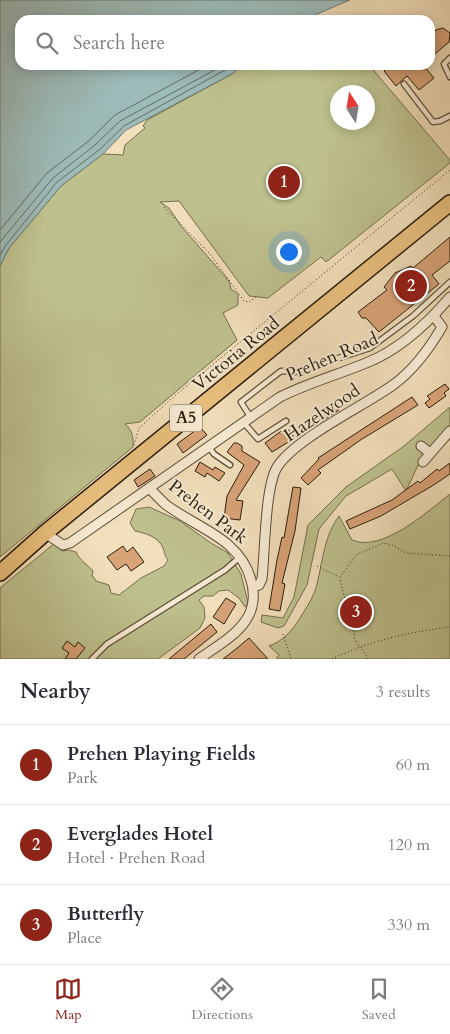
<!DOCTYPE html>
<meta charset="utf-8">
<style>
:root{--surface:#fff;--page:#f2f2f3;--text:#2b2b33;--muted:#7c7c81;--line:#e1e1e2;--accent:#8f2418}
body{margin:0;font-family:Cardo,serif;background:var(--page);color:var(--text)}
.compass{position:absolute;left:330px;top:85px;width:45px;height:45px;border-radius:50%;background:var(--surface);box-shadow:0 2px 12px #0003;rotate:348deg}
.you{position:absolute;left:288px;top:251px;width:18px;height:18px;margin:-12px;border:4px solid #fff;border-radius:50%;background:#1a73e8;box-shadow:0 0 0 8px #1a73e833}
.badge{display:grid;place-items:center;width:32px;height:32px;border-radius:50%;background:var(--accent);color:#fff;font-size:16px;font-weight:700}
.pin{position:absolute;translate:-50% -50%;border:2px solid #fff;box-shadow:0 1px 5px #0006}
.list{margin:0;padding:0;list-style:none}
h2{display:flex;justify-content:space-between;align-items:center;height:65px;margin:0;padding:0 20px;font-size:21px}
h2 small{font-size:16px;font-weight:400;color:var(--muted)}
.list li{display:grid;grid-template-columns:32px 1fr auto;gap:15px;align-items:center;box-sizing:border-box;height:80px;padding:0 20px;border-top:1px solid var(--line)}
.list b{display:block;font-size:19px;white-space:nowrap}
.list p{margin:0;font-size:16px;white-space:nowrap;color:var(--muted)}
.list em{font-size:16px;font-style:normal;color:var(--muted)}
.icon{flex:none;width:28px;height:28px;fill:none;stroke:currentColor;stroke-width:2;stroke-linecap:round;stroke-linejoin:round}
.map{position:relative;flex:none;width:450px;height:659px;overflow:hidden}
.search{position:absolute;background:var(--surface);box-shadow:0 2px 12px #0003;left:15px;right:15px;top:15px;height:55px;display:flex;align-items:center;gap:12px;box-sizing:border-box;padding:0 18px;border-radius:15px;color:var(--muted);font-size:19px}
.sheet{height:305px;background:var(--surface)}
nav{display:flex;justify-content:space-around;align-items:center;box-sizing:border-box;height:70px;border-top:1px solid var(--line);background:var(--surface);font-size:14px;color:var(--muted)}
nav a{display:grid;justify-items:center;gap:2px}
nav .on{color:var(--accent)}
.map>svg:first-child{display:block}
</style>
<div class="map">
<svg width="450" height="659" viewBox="0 0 450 659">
<rect width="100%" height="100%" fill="#f2dfbb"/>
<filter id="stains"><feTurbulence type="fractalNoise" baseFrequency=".004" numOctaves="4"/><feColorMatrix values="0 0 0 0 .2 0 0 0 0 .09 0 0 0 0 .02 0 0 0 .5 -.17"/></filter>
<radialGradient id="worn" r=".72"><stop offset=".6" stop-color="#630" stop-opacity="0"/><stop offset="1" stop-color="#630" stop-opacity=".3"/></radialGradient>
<g fill="#bec18e" stroke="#746e4c" fill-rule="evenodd">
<path d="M242 65H369L450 160V163L326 262 321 257 317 260 268 298 249 296 179 201 160 202 169 208 181 226 229 281 231 289 238 294V305L223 313 237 340 140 422 125 424C132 429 134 439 133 447L0 557V266L9 248 61 186 103 154 123 155 125 145 145 128 143 126 147 120 232 74ZM338 92H368V122H338Z"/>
<polygon points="450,407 450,428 431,447 427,446 406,491 392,469 346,496 319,529 307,585 284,626 278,628 261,622 262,615 283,618 294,597 308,525 346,487 404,446"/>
<path d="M450 494V659H276L279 655 269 646C283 641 292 631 300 618 306 608 314 597 317 584 323 560 324 536 339 516L352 540C382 553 427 512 450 494Z"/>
<path d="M149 507 180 521 211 543 228 553 241 574 248 603 245 607 239 598 228 590 219 591 213 596H204L199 600 204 607 205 618 200 628 158 659H0V588L55 543 62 551 68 550 76 552C80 561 87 564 93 571L92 575 96 581 109 585 111 593 119 595 141 578 164 566 168 560C164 555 165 553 163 548 159 537 145 533 135 531L130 523 136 509Z"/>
</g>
<polygon fill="#9dbbb9" stroke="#6f7b73" points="0,0 350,0 303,20 20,20 20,65 242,65 232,74 126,130 103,154 61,186 9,248 0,266"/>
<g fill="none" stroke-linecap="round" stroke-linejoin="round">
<g stroke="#636c62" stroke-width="1">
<polyline points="0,230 47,173 90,140 115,115 208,65"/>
<polyline points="0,242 53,178 95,145 120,121 224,65"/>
<polyline points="0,255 6,245 57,182 99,150 124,126 234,65"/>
</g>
</g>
<g fill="#d9a378" stroke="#291c0b">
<polygon points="443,28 450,33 449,42 430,58 430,31 433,34 436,30"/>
<polygon points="392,65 423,65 434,78 419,90 407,76 396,86 384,71"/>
<polygon points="450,237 450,261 432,275 439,284 379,332 366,318 362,318 358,312 387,290 384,287 395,273 411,266 413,268"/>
<polygon points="445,384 449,389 444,393 446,396 429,408 425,403 430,399 427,396"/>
<polygon points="412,397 418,405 362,439 318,470 321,473 308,485 301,478 319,459 318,458"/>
<polygon points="334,403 339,410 309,430 304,422"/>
<polygon points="200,427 207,435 183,453 177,444"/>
<polygon points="284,429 286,431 288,429 295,438 272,452 265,443"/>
<polygon points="234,443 237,443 242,446 242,451 260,462 236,500 243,501 240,520 224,518 227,496 244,465 227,452"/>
<polygon points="200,462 213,470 215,467 225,473 219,481 207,473 205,477 195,471"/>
<polygon points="450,463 450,474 432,486 381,516 350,529 346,521 392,500 418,481 420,483 437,469 439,471"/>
<polygon points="150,469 155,476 138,487 134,480"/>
<polygon points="293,487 301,488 295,531 282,583 285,584 280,611 269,609 277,560 282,537 284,538"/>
<polygon points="123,546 127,552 133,547 144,562 131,571 126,564 117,570 107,557"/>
<polygon points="226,598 236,604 224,624 213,617"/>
<polygon points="211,624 217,632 184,659 169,659"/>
<polygon points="249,638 268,659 223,659 236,649"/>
<polygon points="67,641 75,647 78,642 85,648 76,659 65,659 69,653 62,648"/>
</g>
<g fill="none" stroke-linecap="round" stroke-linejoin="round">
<g stroke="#5b4d37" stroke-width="7">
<g id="service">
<polyline points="450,58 444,64 450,77"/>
<polyline points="404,84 433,122 440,121 450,116"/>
<polyline points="251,418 241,402 281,371 295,372 370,348 413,316 450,282"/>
<polyline points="244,423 258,439 286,421"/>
<polyline points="209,447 214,454 230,465"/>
<polyline points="92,659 107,644 225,570 241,556"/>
</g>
</g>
<g stroke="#5b4d37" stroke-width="11">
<g id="minor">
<polyline points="421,446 430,453"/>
<polyline points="423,462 450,431"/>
<path d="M149 488C154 493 160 499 165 504 196 528 240 538 251 580 255 593 254 609 246 620 236 636 214 648 199 659"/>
<path d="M45 533 63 545 70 543 280 397C308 383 337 375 366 363 399 350 427 324 450 297"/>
<path d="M253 587 259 585 262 579C265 551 265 491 276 469 292 440 364 406 393 385 414 370 429 349 442 327L434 316"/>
</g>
</g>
<g stroke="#291c0b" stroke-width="18">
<polyline id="trunk" points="0,573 45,533 450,203"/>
</g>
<g stroke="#291c0b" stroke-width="1" stroke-dasharray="1 2.5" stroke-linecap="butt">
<polyline points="164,207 210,254 244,301 249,302 258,296"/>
<polyline points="134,445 139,428 178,393 450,170"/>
<polyline points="317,566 339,577"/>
<polyline points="283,634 291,659"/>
<path d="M332 659C369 641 409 632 450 627"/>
<path d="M368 659C365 651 358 647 355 639 353 632 354 623 351 615 346 600 342 593 340 577L356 555 383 543 392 545 406 553 450 556"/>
</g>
<use href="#service" stroke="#f7ead3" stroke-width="4.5"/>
<use href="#minor" stroke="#f7ead3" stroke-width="9"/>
<use href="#trunk" stroke="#e9c07e" stroke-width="15"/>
</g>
<g text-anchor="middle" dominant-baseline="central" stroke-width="4" stroke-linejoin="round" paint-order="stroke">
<rect fill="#f7ead3" stroke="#675a47" stroke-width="1" x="170" y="404.5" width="32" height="27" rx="4"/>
<g font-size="16" font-weight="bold" fill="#291c0b">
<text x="186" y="418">A5</text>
</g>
<g font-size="18" fill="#291c0b" stroke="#f7ead3">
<text transform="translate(236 354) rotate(-39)">Victoria Road</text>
<text transform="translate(332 357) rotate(-23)">Prehen Road</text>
<text transform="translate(322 413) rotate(-34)">Hazelwood</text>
<text transform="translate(208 512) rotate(37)">Prehen Park</text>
</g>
</g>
<rect width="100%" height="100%" filter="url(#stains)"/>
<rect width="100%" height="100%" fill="url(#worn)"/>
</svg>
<svg class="compass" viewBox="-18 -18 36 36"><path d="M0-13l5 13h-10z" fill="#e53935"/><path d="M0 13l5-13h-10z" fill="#7c7c81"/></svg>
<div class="you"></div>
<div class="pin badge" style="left:284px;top:182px">1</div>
<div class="pin badge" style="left:411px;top:286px">2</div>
<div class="pin badge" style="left:356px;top:612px">3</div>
<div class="search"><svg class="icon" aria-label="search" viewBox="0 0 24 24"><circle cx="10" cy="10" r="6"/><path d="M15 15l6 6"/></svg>Search here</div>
</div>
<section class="sheet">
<h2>Nearby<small>3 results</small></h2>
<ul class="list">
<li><span class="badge">1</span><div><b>Prehen Playing Fields</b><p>Park</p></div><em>60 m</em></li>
<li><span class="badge">2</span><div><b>Everglades Hotel</b><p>Hotel · Prehen Road</p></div><em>120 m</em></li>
<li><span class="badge">3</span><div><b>Butterfly</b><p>Place</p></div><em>330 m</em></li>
</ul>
</section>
<nav>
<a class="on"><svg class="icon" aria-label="map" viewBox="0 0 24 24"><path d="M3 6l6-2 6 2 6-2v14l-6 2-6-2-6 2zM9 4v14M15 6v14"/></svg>Map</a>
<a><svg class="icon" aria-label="directions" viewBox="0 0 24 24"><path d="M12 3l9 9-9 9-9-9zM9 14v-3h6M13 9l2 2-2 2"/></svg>Directions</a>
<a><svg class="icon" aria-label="saved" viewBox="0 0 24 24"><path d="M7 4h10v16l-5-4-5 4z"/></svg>Saved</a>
</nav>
